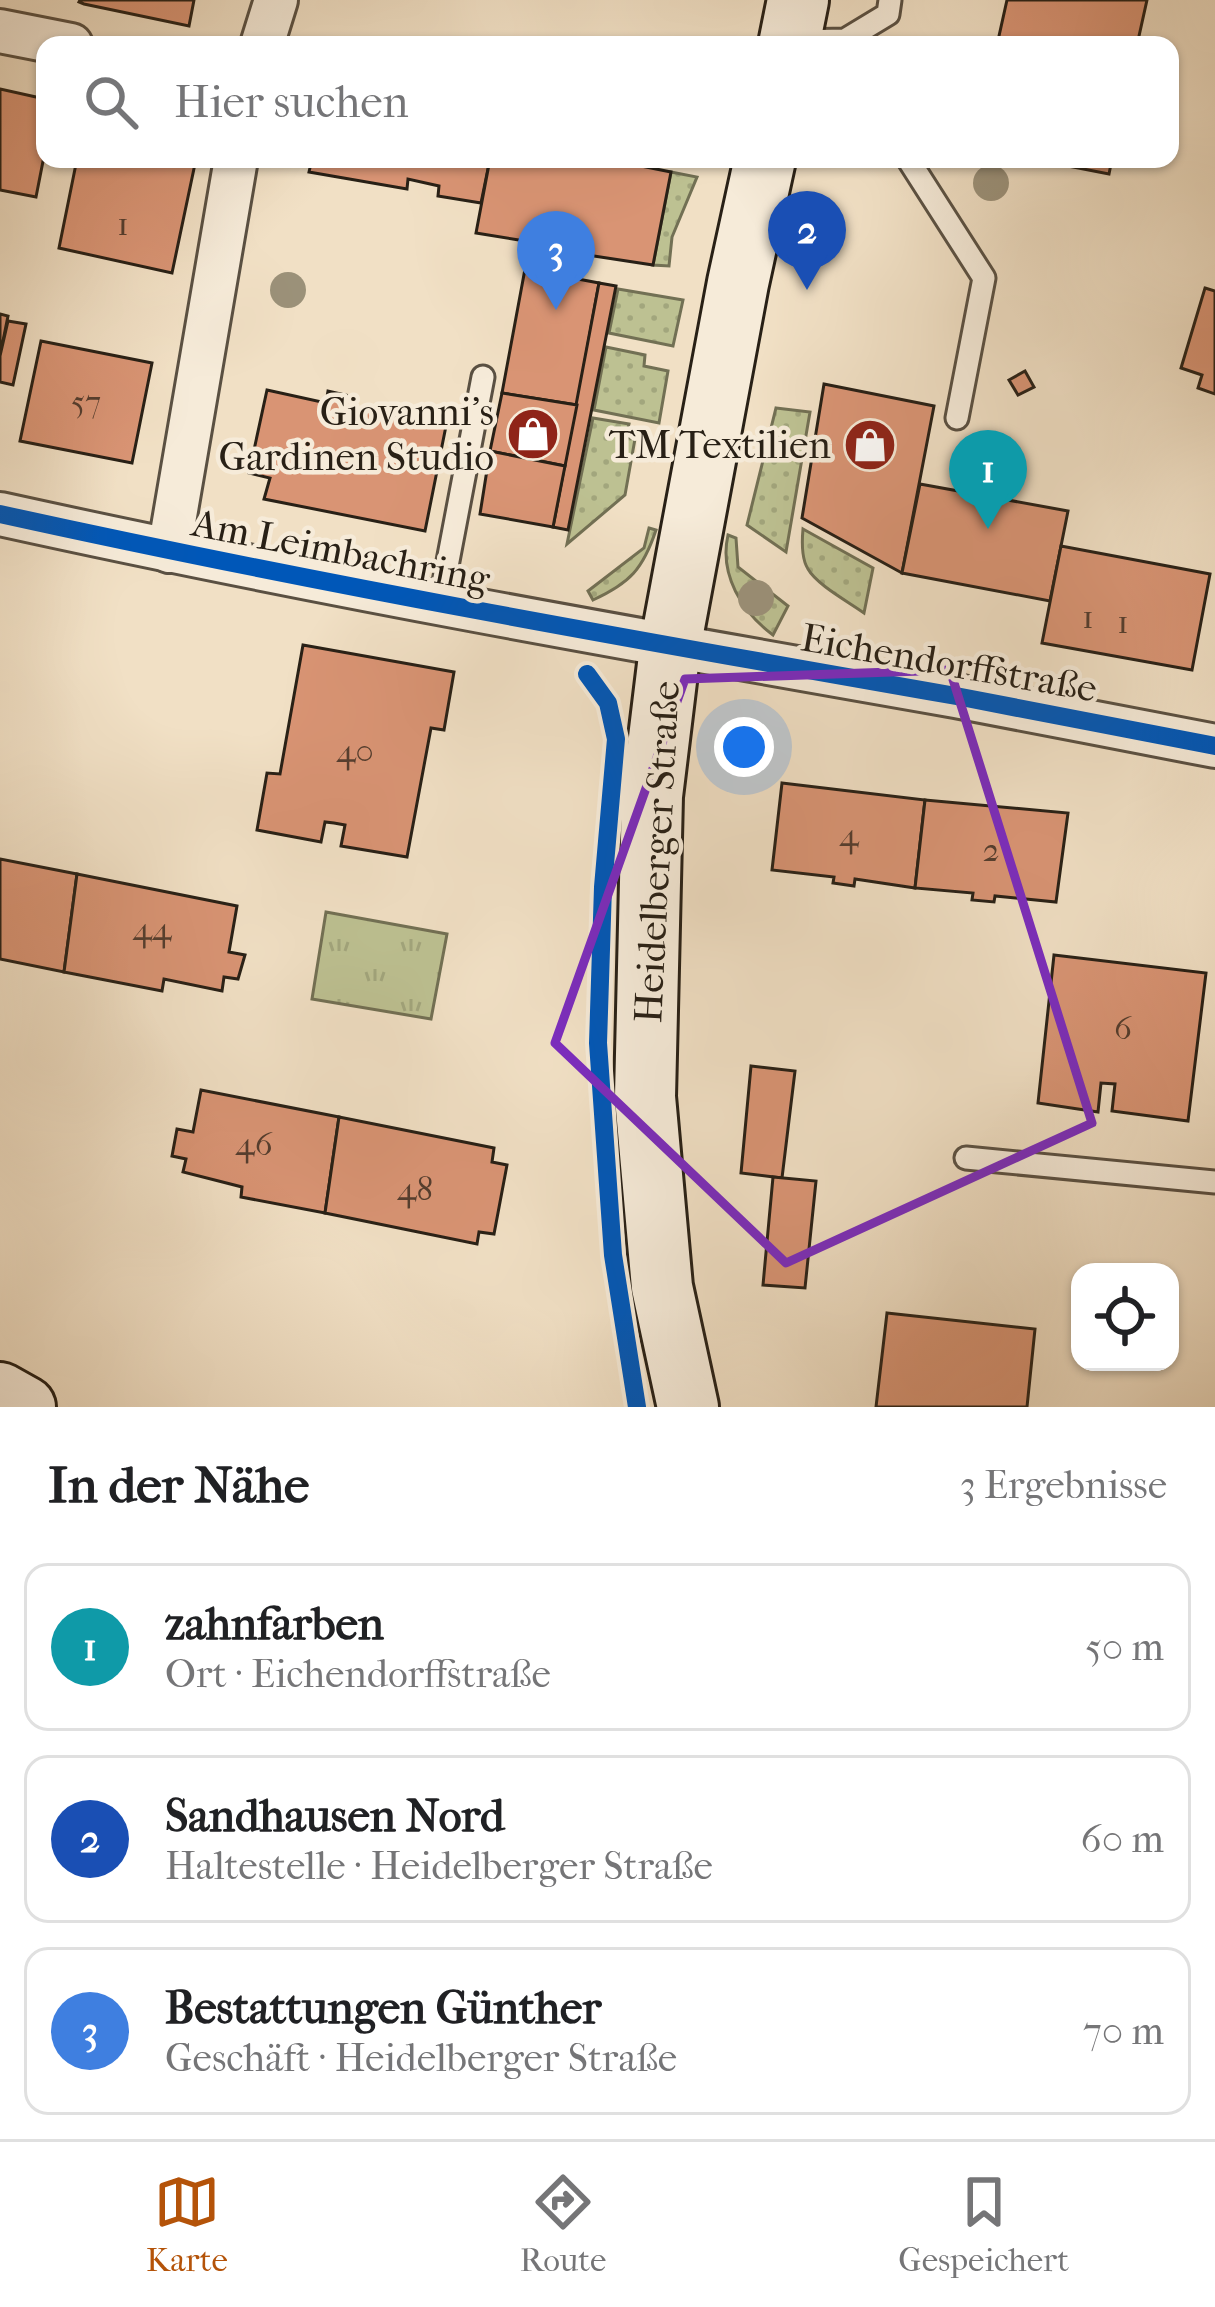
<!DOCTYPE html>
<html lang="de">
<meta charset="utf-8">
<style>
:root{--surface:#fff;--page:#f6f6f6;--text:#202124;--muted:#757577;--line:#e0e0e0;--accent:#b45309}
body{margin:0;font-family:"IM FELL French Canon",serif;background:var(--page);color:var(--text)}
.controls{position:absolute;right:36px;bottom:36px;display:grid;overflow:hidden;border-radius:24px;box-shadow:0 3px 9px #0004}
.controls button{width:108px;height:108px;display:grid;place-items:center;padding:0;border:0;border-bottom:3px solid var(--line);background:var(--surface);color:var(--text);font:60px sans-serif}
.you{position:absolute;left:744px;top:747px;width:42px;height:42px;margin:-30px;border:9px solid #fff;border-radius:50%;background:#1a73e8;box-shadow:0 0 0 18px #1a73e833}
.badge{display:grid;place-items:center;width:78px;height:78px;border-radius:50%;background:var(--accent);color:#fff;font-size:39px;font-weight:700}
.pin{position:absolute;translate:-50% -99px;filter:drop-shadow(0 3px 6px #0008)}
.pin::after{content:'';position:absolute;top:63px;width:42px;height:36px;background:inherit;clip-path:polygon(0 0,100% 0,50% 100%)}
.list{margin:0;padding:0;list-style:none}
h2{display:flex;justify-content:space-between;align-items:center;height:156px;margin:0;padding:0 48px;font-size:51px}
h2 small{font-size:39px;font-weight:400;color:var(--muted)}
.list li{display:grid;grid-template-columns:78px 1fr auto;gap:36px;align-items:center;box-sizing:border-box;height:168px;margin:0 24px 24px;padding:0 24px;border:3px solid var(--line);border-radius:24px}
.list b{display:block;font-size:45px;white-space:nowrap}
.list p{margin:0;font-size:39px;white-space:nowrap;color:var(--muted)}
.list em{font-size:39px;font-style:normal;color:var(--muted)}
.icon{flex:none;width:66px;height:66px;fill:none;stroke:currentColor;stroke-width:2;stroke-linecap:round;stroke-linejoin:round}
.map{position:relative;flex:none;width:1215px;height:1407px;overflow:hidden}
.search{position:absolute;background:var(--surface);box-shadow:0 3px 9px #0004;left:36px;right:36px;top:36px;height:132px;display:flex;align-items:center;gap:30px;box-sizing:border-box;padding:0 42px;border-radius:24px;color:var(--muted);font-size:45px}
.sheet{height:732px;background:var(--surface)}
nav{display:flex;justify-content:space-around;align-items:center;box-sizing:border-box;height:168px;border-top:3px solid var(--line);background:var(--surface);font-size:33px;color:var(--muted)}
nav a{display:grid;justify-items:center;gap:6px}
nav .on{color:var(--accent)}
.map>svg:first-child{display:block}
</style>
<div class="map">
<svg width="1215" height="1407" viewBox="0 0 1215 1407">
<defs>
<pattern id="grass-dots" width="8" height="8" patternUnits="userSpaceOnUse" patternTransform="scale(3)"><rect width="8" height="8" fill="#bdc192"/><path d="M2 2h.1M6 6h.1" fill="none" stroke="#a2a67d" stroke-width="1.8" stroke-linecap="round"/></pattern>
<pattern id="park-tufts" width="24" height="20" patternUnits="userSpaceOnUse" patternTransform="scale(3)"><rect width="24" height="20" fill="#bdc192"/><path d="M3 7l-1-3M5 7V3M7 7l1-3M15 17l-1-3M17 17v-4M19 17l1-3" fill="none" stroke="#a2a67d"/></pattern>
</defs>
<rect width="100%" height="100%" fill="#f1e0c5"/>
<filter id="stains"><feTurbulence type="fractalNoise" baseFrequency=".00167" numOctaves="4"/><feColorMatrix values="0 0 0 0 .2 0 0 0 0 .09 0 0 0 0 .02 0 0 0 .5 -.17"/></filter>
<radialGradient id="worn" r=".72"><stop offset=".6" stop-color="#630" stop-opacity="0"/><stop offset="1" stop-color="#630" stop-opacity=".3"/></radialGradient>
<g fill="url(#grass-dots)" stroke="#727054" stroke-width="3">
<polygon points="671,172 697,177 672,237 669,266 653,265"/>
<polygon points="618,289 683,300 673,346 609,333"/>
<polygon points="606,347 645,355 644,366 668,371 659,423 594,410"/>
<polygon points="776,408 810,412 786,552 747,525"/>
<polygon points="593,418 629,424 626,437 635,439 625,495 567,544"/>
<path d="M649 528 656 530C643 569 630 583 593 600L588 591 644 548Z"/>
<path d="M803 529 873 568 864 613C849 602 817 585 808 569 801 558 802 540 803 529Z"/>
<path d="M728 535 736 538 738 567 788 606 773 635C742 612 719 575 728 535Z"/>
</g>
<polygon fill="url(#park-tufts)" stroke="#727054" stroke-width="3" points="326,912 447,934 431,1019 312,999"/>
<g fill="#d99474" stroke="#282016" stroke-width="3">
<polygon points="80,0 194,0 189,26 84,4 79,2"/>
<polygon points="1007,0 1147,0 1137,45 997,45"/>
<polygon points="0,89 45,99 45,151 36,197 0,190"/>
<polygon points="77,159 196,159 172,273 59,248"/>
<polygon points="312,159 490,159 481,203 438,196 439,186 408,179 407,189 309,172"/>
<polygon points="490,159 606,159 671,172 653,265 548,249 550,238 526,234 525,241 476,233"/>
<polygon points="1032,159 1112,159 1109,174"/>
<polygon points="525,269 599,283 577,405 502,393"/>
<polygon points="599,283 616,286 568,530 553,527"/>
<polygon points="1205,288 1215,291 1215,394 1198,388 1202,375 1181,368"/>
<polygon points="0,314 8,316 0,356"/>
<polygon points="8,321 26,324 13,385 0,382 0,356"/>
<polygon points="41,341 152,363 132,463 20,441"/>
<polygon points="1025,371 1034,387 1018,395 1009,380"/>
<polygon points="824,384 934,406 902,573 802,518"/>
<polygon points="267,390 326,403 328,391 346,395 343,406 446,426 425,531 264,499 270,478 249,473"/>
<polygon points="502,393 577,405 565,466 490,451"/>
<polygon points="490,451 565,466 553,527 480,514"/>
<polygon points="920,484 1068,511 1050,601 902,573"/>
<polygon points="1061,546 1210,574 1192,670 1042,643"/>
<polygon points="303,645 454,672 444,730 431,728 407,857 341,846 345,825 334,823 325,822 321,842 257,830 267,773 280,774"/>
<polygon points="782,783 925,800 915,888 855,879 854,886 833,883 834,877 772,870"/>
<polygon points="925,800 1068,813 1056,902 995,896 994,902 972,900 973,893 915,888"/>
<polygon points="0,859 77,874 64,972 0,959"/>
<polygon points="77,874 237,906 229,952 245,955 238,979 224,977 222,991 164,979 162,991 64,972"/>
<polygon points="1054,955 1206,973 1188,1121 1112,1111 1115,1084 1101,1083 1098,1112 1038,1103"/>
<polygon points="751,1066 795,1071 782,1178 741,1173"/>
<polygon points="201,1090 339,1117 325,1213 241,1197 242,1187 183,1172 186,1159 172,1156 177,1129 193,1132"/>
<polygon points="339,1117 494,1148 492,1162 507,1165 494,1234 479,1232 477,1244 325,1213"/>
<polygon points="773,1177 816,1181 805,1288 763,1285"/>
<polygon points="887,1313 1035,1329 1027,1407 876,1407"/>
</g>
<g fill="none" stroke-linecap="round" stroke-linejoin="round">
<g stroke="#5a5042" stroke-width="27">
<g id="lane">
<polyline points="796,41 845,40 888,14 890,0"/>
<polyline points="908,159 984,278 957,418"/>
<polyline points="440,603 483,377"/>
<polyline points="966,1158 1215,1182"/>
</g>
</g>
<g stroke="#5a5042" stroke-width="48">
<g id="street">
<polyline points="0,31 71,45"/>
<polyline points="262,45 276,0"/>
<path d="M0 514C317 584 636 640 956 696 1042 712 1129 730 1215 746"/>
<polyline points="169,551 236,159"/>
</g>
</g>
<g stroke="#282016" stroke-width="66">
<g id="secondary">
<polyline points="789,45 798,0"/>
<polyline points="0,1393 25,1407"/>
<polyline points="688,1407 662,1287 645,1097 652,796 670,648 738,283 765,159"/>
</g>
</g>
<use href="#lane" stroke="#f6ebd9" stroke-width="21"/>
<use href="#street" stroke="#f6ebd9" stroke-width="42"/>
<use href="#secondary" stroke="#f6ebd9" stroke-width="60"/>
<g stroke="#f6ebd9" stroke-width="26">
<g id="cycleway">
<path d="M0 514C317 584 636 640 956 696 1042 712 1129 730 1215 746"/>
<polyline points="587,674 608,703 616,739 603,887 598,1043 613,1255 637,1407"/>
</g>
</g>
<use href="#cycleway" stroke="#0057b8" stroke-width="18"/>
</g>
<g fill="#9b9179">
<circle cx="991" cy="183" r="18"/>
<circle cx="288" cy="290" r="18"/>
<circle cx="756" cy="598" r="18"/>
</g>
<path fill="none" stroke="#7b2cbf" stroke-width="9" stroke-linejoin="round" d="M950 670 1092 1123 786 1263 555 1043 685 679Z"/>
<defs>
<g id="shop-disc" transform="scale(2.7)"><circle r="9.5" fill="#8f2418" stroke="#f6ebd9"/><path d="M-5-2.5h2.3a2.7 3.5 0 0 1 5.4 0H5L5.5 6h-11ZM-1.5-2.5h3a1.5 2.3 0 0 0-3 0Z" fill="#fff"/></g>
</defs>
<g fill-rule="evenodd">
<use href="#shop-disc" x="533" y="434"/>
<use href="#shop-disc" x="870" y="445"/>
</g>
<g text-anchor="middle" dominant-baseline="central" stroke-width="9" stroke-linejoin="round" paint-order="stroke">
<g font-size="33" fill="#543d2e">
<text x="123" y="224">1</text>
<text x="86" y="402">57</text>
<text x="1088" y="617">1</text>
<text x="1123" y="622">1</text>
<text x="355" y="751">40</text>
<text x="849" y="835">4</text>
<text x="991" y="850">2</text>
<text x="152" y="929">44</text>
<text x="1123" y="1028">6</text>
<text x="254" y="1144">46</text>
<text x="415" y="1189">48</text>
</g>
<g font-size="39" fill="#282016" stroke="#f6ebd9" text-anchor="end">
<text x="494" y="412">Giovanni's<tspan x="494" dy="45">Gardinen Studio</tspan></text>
<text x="831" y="445">TM Textilien</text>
</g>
<g font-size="39" fill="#282016" stroke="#f6ebd9">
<text transform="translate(341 551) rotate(11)">Am Leimbachring</text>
<text transform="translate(949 663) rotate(10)">Eichendorffstraße</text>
<text transform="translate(657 852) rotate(-87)">Heidelberger Straße</text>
</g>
</g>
<rect width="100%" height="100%" filter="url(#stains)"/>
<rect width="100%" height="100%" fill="url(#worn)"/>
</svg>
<div class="controls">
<button><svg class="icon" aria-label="locate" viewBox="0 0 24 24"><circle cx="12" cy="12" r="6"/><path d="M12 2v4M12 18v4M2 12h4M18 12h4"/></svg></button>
</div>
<div class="you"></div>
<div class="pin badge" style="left:988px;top:529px;background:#0f9aa8">1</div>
<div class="pin badge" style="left:807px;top:290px;background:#1a4fb4">2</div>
<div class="pin badge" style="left:556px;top:310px;background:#3f7fe0">3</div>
<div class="search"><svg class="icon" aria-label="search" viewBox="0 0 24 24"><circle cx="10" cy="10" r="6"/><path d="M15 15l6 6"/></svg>Hier suchen</div>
</div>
<section class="sheet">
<h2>In der Nähe<small>3 Ergebnisse</small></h2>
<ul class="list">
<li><span class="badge" style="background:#0f9aa8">1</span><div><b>zahnfarben</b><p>Ort · Eichendorffstraße</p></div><em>50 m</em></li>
<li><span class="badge" style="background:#1a4fb4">2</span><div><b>Sandhausen Nord</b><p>Haltestelle · Heidelberger Straße</p></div><em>60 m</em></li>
<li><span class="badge" style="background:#3f7fe0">3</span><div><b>Bestattungen Günther</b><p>Geschäft · Heidelberger Straße</p></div><em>70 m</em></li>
</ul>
</section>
<nav>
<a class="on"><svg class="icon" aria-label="map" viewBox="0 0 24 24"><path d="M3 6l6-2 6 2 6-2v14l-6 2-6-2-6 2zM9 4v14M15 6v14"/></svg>Karte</a>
<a><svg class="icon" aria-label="directions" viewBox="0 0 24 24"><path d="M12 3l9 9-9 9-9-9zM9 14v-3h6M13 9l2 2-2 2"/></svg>Route</a>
<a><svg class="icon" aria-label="saved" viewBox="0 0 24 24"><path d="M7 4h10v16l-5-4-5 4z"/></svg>Gespeichert</a>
</nav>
